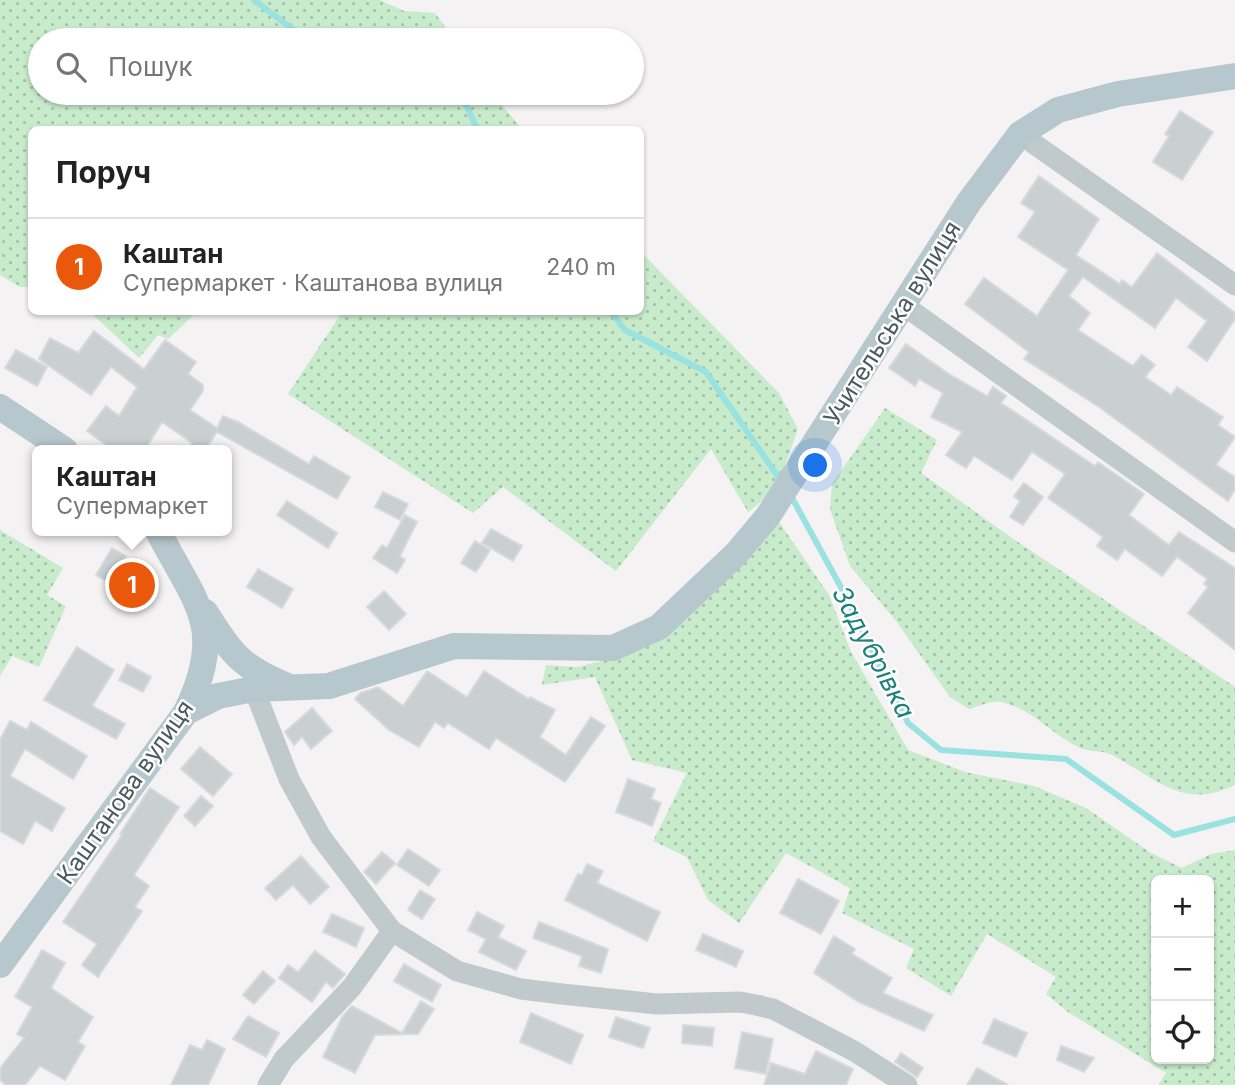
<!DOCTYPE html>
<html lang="uk">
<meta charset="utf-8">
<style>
:root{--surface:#fff;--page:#f2f2f2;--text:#222;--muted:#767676;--line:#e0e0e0;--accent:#ea580c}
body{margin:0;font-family:Inter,sans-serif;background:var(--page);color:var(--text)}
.controls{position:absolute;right:21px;bottom:21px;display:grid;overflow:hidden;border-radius:10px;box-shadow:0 2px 5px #0004}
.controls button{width:63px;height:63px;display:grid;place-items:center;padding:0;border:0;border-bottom:2px solid var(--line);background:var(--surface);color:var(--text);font:35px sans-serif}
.you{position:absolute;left:816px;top:466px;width:24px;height:24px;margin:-18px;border:5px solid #fff;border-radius:50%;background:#1a73e8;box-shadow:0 0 0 10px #1a73e833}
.badge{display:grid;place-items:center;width:46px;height:46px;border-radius:50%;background:var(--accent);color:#fff;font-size:23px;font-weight:700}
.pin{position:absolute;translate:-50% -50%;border:4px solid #fff;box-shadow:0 2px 7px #0006}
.popup{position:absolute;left:32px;top:445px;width:200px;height:91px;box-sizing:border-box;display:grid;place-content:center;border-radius:10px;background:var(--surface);filter:drop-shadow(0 2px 5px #0005);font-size:23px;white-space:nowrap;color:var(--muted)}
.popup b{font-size:26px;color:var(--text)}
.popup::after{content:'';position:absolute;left:50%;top:100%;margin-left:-14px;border:14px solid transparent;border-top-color:var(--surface)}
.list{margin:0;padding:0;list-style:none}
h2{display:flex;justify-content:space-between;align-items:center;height:91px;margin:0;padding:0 28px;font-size:30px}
h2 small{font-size:23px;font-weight:400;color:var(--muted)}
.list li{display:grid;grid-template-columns:46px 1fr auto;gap:21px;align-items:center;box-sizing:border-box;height:98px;padding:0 28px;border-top:2px solid var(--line)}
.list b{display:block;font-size:26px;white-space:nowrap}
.list p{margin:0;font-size:23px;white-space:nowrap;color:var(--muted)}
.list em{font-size:23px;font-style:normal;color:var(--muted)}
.icon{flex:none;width:38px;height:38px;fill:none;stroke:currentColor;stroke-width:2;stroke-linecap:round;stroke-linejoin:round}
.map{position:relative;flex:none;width:1235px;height:1085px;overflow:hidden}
.search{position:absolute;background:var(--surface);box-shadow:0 2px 5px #0004;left:28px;top:28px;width:616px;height:77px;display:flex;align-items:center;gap:18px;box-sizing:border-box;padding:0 24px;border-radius:38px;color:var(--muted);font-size:26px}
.panel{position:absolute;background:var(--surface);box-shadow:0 2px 5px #0004;left:28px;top:126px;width:616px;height:189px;border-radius:10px}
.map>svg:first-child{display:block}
</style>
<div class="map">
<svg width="1235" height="1085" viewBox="0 0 1235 1085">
<defs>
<pattern id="grass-dots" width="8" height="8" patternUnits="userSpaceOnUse" patternTransform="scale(1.75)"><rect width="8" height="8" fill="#c8ebcc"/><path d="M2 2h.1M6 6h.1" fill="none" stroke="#a5c1a9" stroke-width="1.8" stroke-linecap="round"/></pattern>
</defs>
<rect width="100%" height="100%" fill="#f4f2f3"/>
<g fill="url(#grass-dots)" fill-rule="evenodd">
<polygon points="0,0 380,0 404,11 435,13 455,40 146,40 88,23 141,40 40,40 40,93 492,93 522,129 32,130 31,287 20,287 0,275"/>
<path d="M641 252 779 393 798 429C786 463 779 491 748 512L711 449 616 571 503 487 473 513 288 394 342 312H640Z"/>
<polygon points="90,312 197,312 168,339 158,335 139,358"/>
<path d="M885 408 937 440 921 473 1012 538 1235 687V785C1182 811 1157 778 1112 755 1102 750 1090 752 1080 748 1053 736 1031 707 1000 702 991 700 977 707 969 709L950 697 896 621 850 566 830 509 832 484Z"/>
<path d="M775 516 829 595 851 652 908 750 965 772 1034 786 1086 808 1151 853 1182 868 1211 854 1235 850V1085H1158L1166 1073 1068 1012 1046 994 1056 977 987 934 951 996 906 968 914 949 842 913 850 888 786 853 739 923 708 900 687 857 653 841 687 773 632 760 595 677 542 685 546 665 577 667 613 658ZM1156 880H1209V1059H1156Z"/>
<polygon points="0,530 63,568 47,595 66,606 39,667 12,656 0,676"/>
</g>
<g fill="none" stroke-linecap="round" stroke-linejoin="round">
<g stroke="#9ae2df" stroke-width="6">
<polyline points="254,0 307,40"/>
<polyline points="460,93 478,130"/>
<polyline points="611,312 625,330 706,372 781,481"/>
<polyline points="791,496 843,591 908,723 941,750 1066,759 1174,835 1235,819"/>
</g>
</g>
<g fill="#cacfd1" stroke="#d7dadc" stroke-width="2">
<polygon points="1180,111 1213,132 1182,180 1153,162 1169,136 1165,134"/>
<polygon points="1039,176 1099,219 1076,255 1120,284 1122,280 1132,287 1157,253 1235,313 1235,319 1207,361 1188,347 1207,321 1176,298 1155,328 1083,277 1069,296 1090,313 1078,330 1133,366 1142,355 1155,365 1145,377 1171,395 1177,387 1223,417 1218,425 1235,437 1216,465 1235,477 1235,489 1228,501 1099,407 1024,359 1029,352 965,304 984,278 1037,316 1068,270 1018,237 1035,212 1021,203"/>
<polygon points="94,331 144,369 165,340 196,362 188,374 203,385 203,391 190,410 217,428 223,416 238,422 309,464 314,456 350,477 337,499 217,432 205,450 188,450 192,443 162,422 145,450 113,450 87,431 106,406 119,416 137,387 111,367 91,395 39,359 50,338 78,353"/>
<polygon points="906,344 949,374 987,396 993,387 1006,396 1001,403 1095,466 1098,462 1144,494 1129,515 1169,545 1179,532 1235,568 1235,650 1188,613 1208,587 1204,584 1207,579 1177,557 1162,576 1125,549 1117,560 1097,546 1103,537 1048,498 1065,474 1032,452 1012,480 974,456 966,468 946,455 962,432 931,417 943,393 919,379 915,386 889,368"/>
<polygon points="16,350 47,367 37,386 5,368"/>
<polygon points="1024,483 1043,497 1023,525 1010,517 1020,501 1014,496"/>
<polygon points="383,492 408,504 400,520 375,507"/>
<polygon points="287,501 337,533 328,548 277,515"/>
<polygon points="405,515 417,522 400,556 405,560 397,573 373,558 382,545 387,548"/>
<polygon points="491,529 522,546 513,561 482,543"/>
<polygon points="475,541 490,550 476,572 461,563"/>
<polygon points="112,548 126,556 121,564 152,584 138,607 114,592 118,587 96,575"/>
<polygon points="258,569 293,589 282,608 247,587"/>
<polygon points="384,591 406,614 389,630 367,607"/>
<polygon points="77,647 114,670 92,706 125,724 116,739 44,700"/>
<polygon points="127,664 151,677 143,692 119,680"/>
<polygon points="427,671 467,697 484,671 529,699 530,697 555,710 540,737 566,755 591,717 605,726 565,782 496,738 489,749 448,723 444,728 435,722 419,747 389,730 355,699 360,693 378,687 403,706"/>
<polygon points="312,708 332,731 311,749 302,737 294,745 285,732"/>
<polygon points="10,721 27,730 31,722 87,756 73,779 25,749 10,776 65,808 52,831 35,821 23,844 0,831 0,740"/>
<polygon points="200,747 232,774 213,796 181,769"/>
<polygon points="628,779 655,789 651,799 661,803 652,826 616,812"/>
<polygon points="150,788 179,807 134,875 149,886 135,907 142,911 98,977 82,965 97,944 63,922 122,835 120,834"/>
<polygon points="201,796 213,806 195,826 184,816"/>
<polygon points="408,849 440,870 429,886 397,865"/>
<polygon points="382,852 395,863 376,884 364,872"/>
<polygon points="301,856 329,887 310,904 293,885 276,900 265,888"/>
<polygon points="587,864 603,871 597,883 660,912 647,941 565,900 578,874 582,875"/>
<polygon points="798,879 839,901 821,934 780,913"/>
<polygon points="420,890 435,899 422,919 408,910"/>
<polygon points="477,912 504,926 498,937 526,951 516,970 479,952 486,939 468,930"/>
<polygon points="332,914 364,928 356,947 323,932"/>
<polygon points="539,922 608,949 601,973 579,966 582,956 533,938"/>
<polygon points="703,934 743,951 736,967 696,950"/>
<polygon points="834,936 855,949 852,954 892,978 883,993 933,1015 924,1031 859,1002 814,973"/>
<polygon points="42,950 65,963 51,988 93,1017 78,1042 85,1046 65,1080 40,1066 25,1085 6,1085 0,1080 0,1068 24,1038 17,1034 32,1007 15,997"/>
<polygon points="315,951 345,974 333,988 326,982 312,1002 279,978 288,965 298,972"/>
<polygon points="404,964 441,985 432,1002 394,981"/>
<polygon points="263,971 275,981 254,1004 243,995"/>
<polygon points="421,1001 434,1009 418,1034 375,1035 355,1073 323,1057 342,1017 352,1006 402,1033"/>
<polygon points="531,1013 583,1035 571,1064 520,1042"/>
<polygon points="248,1016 279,1033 266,1057 233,1039"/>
<polygon points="616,1017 650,1028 643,1048 609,1037"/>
<polygon points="994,1019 1027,1033 1016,1057 983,1043"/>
<polygon points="683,1025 714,1028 712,1046 682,1043"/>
<polygon points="742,1032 773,1039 766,1074 735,1068"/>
<polygon points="207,1040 225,1049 208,1085 171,1085 190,1045 202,1050"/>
<polygon points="1061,1046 1094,1058 1084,1072 1057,1060"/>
<polygon points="816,1051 853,1069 846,1085 764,1085 771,1063 805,1074"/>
<polygon points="901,1053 923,1068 917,1077 895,1062"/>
<polygon points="977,1068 1008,1085 967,1085"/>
</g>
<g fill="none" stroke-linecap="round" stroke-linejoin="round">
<g stroke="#c0cacd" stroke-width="21">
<polyline points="1020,134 1235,285"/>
<polyline points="902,304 1235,542"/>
<polyline points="254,689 289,779 321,837 392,931 457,971 521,989 562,994 657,1004 740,1002 756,1005 773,1009 854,1051 907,1085"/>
<polyline points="268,1085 284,1059 352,987 392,931"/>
</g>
<g stroke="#b6c7cd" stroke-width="26">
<polyline points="0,407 65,450"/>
<path d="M205 612C232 653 239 666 285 685"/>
<polyline points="186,712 218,696 254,689 329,686 454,646 613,648 659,627 736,554 768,516 969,202 1020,134 1058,110 1118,94 1235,76"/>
<path d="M0 965 186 712C227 627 196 605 158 531"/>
</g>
</g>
<g text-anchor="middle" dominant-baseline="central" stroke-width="5" stroke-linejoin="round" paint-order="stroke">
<g font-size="24" fill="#4c5a5d" stroke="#fff">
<text transform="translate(892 323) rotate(-58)">Учительська вулиця</text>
<text transform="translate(125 792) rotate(-55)">Каштанова вулиця</text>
</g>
<g font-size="26" font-style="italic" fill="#1c817d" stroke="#fff">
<text transform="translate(874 652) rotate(62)">Задубрівка</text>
</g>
</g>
</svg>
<div class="controls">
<button>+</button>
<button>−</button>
<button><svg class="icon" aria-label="locate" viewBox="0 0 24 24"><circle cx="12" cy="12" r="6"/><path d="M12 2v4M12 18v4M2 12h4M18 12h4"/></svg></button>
</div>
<div class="you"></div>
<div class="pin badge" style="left:132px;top:585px">1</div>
<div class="popup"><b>Каштан</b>Супермаркет</div>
<div class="search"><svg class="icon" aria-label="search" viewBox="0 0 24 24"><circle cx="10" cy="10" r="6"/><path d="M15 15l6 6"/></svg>Пошук</div>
<section class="panel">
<h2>Поруч<small></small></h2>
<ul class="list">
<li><span class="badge">1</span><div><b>Каштан</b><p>Супермаркет · Каштанова вулиця</p></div><em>240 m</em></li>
</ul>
</section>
</div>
